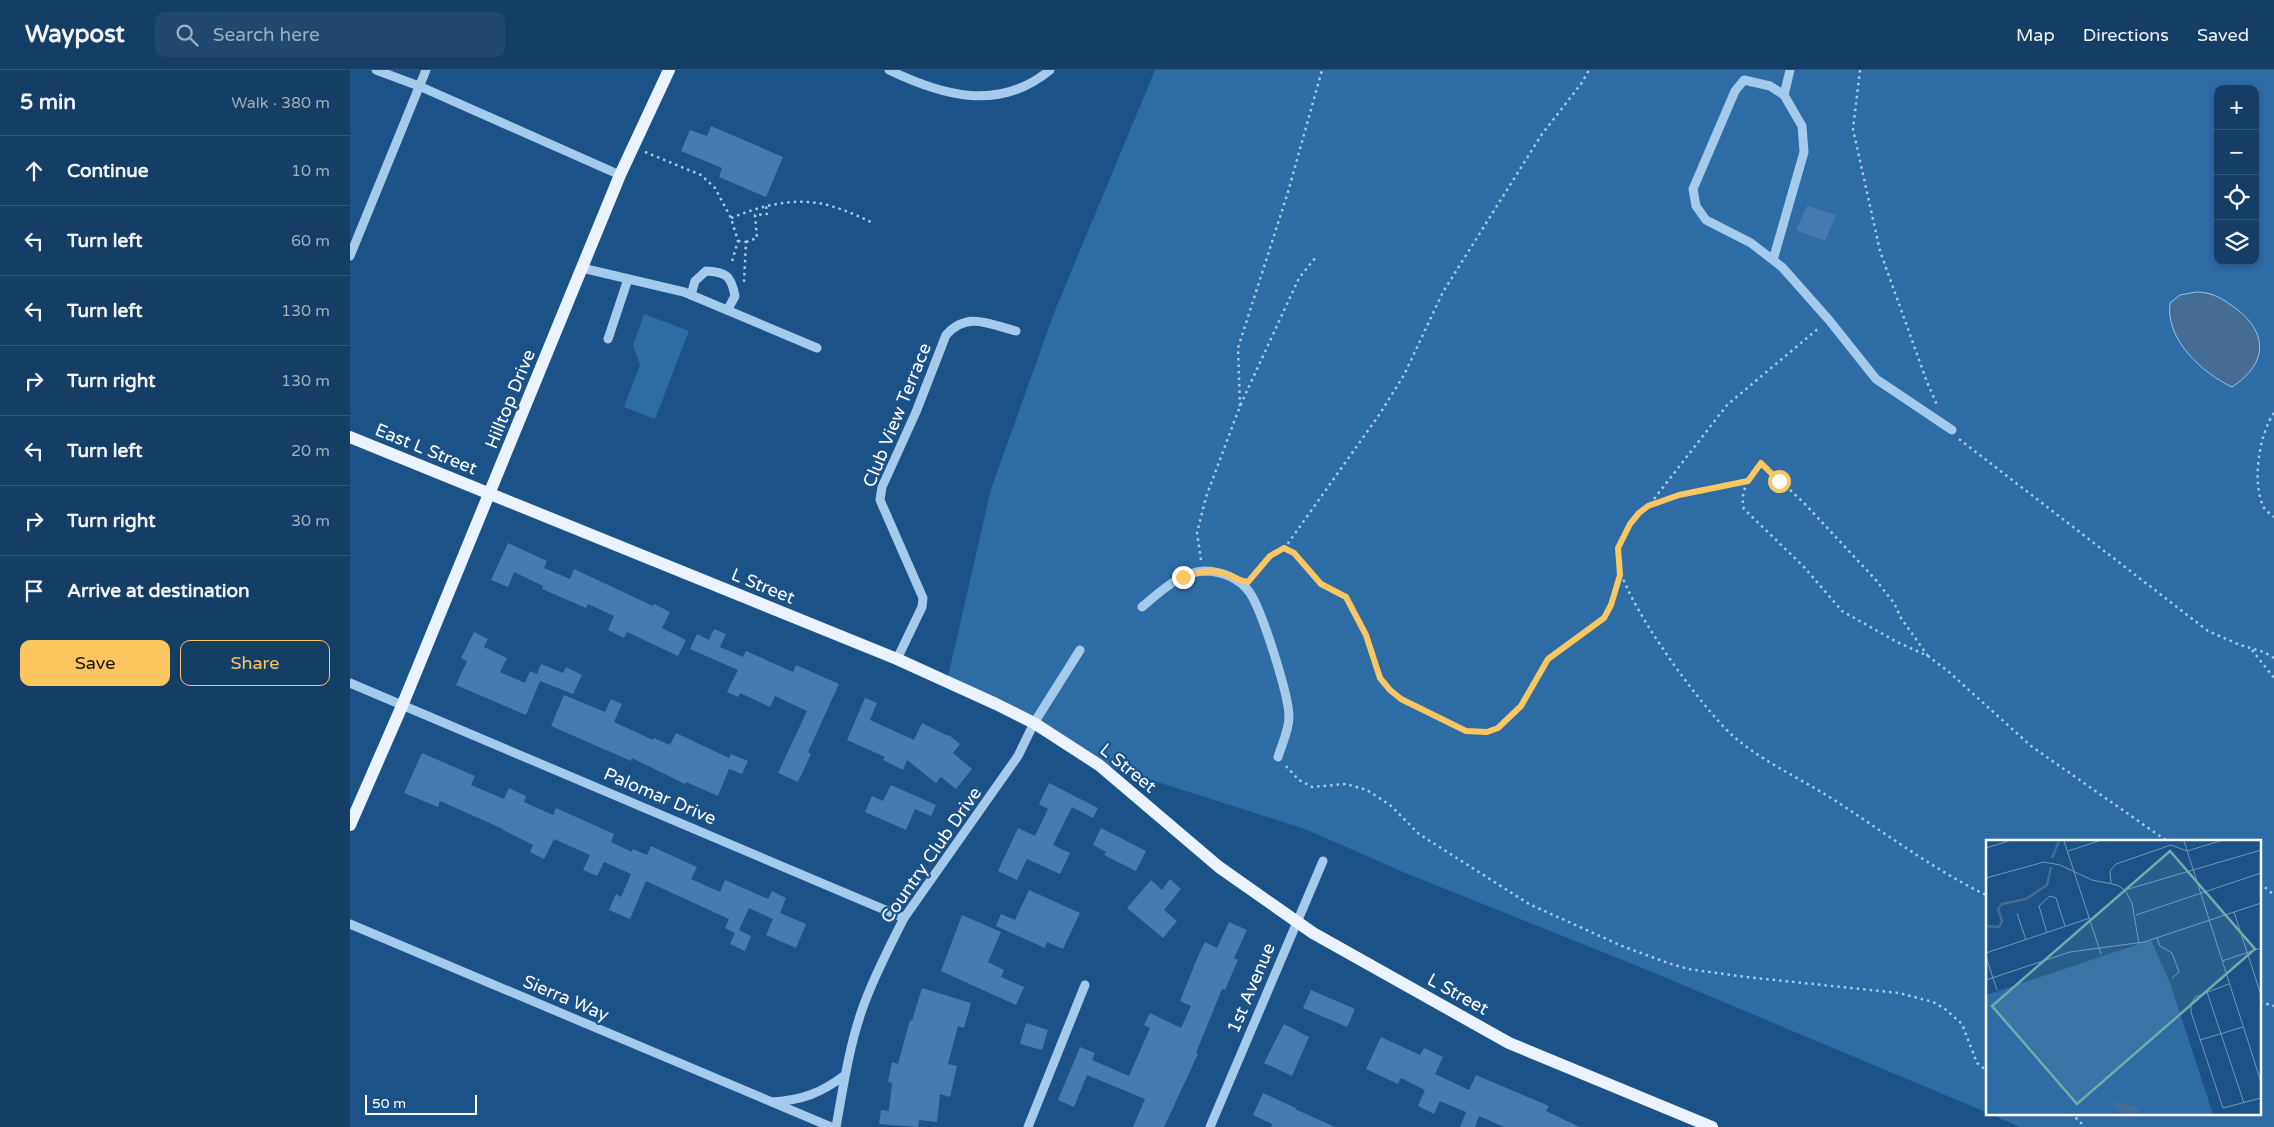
<!DOCTYPE html>
<meta charset="utf-8">
<style>
:root{--surface:#143e66;--page:#21496f;--text:#f1f3f6;--muted:#9daebf;--line:#33577a;--accent:#fdc661}
body{margin:0;font-family:"Varela Round",sans-serif;background:var(--page);color:var(--text)}
.controls{position:absolute;right:15px;top:15px;display:grid;overflow:hidden;border-radius:10px;box-shadow:0 2px 8px #0003}
.controls button{width:45px;height:45px;display:grid;place-items:center;padding:0;border:0;border-bottom:1px solid var(--line);background:var(--surface);color:var(--text);font:25px sans-serif}
.scale{position:absolute;left:15px;bottom:12px;width:112px;box-sizing:border-box;padding-left:5px;border:2px solid #fff;border-top:0;font-size:14px;line-height:18px;white-space:nowrap;color:#fff;-webkit-text-stroke:4px #1b5288;paint-order:stroke}
.stop{position:absolute;width:15px;height:15px;margin:-11px;border:4px solid #fdc661;border-radius:50%;background:#fff}
.stop.end{background:#fdc661;border-color:#fff;box-shadow:0 1px 5px #0008}
.list{margin:0;padding:0;list-style:none}
h2{display:flex;justify-content:space-between;align-items:center;height:65px;margin:0;padding:0 20px;font-size:21px}
h2 small{font-size:16px;font-weight:400;color:var(--muted)}
.list li{display:grid;grid-template-columns:32px 1fr auto;gap:15px;align-items:center;box-sizing:border-box;height:70px;padding:0 20px;border-top:1px solid var(--line)}
.list b{display:block;font-size:19px;white-space:nowrap}
.list em{font-size:16px;font-style:normal;color:var(--muted)}
.actions{display:flex;gap:10px;padding:15px 20px}
.actions a{flex:1;padding:11px 0;border:1px solid var(--accent);border-radius:10px;text-align:center;font-size:18px;color:var(--accent)}
.actions .main{background:var(--accent);color:#111}
.icon{flex:none;width:28px;height:28px;fill:none;stroke:currentColor;stroke-width:2;stroke-linecap:round;stroke-linejoin:round}
.map{position:relative;flex:none;width:1924px;height:1057px;overflow:hidden}
header{display:flex;align-items:center;gap:30px;box-sizing:border-box;height:70px;padding:0 25px;background:var(--surface);border-bottom:1px solid var(--line)}
header strong{font-size:24px}
nav{display:flex;gap:28px;margin-inline-start:auto;font-size:18px}
.search{width:350px;height:45px;background:var(--page);display:flex;align-items:center;gap:12px;box-sizing:border-box;padding:0 18px;border-radius:10px;color:var(--muted);font-size:19px}
main{display:flex}
aside{flex:1;background:var(--surface)}
.map>svg:first-child{display:block}
</style>
<header>
<strong>Waypost</strong>
<div class="search"><svg class="icon" aria-label="search" viewBox="0 0 24 24"><circle cx="10" cy="10" r="6"/><path d="M15 15l6 6"/></svg>Search here</div>
<nav><a>Map</a><a>Directions</a><a>Saved</a></nav>
</header>
<main>
<aside>
<h2>5 min<small>Walk · 380 m</small></h2>
<ul class="list">
<li><svg class="icon" aria-label="ahead" viewBox="0 0 24 24"><path d="M12 20V5M6 11l6-6 6 6"/></svg><div><b>Continue</b></div><em>10 m</em></li>
<li><svg class="icon" aria-label="left" viewBox="0 0 24 24"><path d="M17 20v-9H6M10 6l-5 5 5 5"/></svg><div><b>Turn left</b></div><em>60 m</em></li>
<li><svg class="icon" aria-label="left" viewBox="0 0 24 24"><path d="M17 20v-9H6M10 6l-5 5 5 5"/></svg><div><b>Turn left</b></div><em>130 m</em></li>
<li><svg class="icon" aria-label="right" viewBox="0 0 24 24"><path d="M7 20v-9h11M14 6l5 5-5 5"/></svg><div><b>Turn right</b></div><em>130 m</em></li>
<li><svg class="icon" aria-label="left" viewBox="0 0 24 24"><path d="M17 20v-9H6M10 6l-5 5 5 5"/></svg><div><b>Turn left</b></div><em>20 m</em></li>
<li><svg class="icon" aria-label="right" viewBox="0 0 24 24"><path d="M7 20v-9h11M14 6l5 5-5 5"/></svg><div><b>Turn right</b></div><em>30 m</em></li>
<li><svg class="icon" aria-label="arrive" viewBox="0 0 24 24"><path d="M6 21V4h12l-3 4 3 4H6"/></svg><div><b>Arrive at destination</b></div></li>
</ul>
<div class="actions"><a class="main">Save</a><a>Share</a></div>
</aside>
<div class="map">
<svg width="1924" height="1057" viewBox="0 0 1924 1057">
<rect width="100%" height="100%" fill="#1b5288"/>
<g fill="#2e6ca6" fill-rule="evenodd">
<path d="M805 0H1924V1057H1670L1638 1043H1910V771H1638V1043L1290 897 1053 802 955 759 745 692 597 611 641 419 704 243ZM1868 19H1905V191H1868Z"/>
<polygon points="294,244 339,261 305,349 274,337 290,295 283,276"/>
</g>
<path fill="#456c93" stroke="#97c5ee" d="M1846 222C1860 222 1870 227 1881 235 1918 260 1920 292 1882 317 1852 303 1815 269 1820 233L1830 225Z"/>
<g fill="#447cb1">
<polygon points="361,56 433,87 416,127 369,107 372,98 331,81 340,60 357,66"/>
<polygon points="1457,136 1486,145 1475,171 1446,160"/>
<polygon points="158,473 197,491 194,498 220,509 224,499 303,536 304,534 320,542 312,558 336,570 328,586 277,562 274,568 258,560 264,546 238,534 236,538 192,519 193,516 164,502 158,517 141,510"/>
<polygon points="364,559 376,564 370,577 393,587 396,581 443,602 446,595 489,614 458,682 461,684 448,712 428,703 457,641 425,626 420,637 390,623 388,627 377,622 388,600 340,579 347,564 359,570"/>
<polygon points="124,562 138,569 134,577 157,588 150,602 175,613 180,601 187,604 191,594 213,603 216,597 232,605 223,624 190,611 176,645 106,615 117,591 111,588"/>
<polygon points="214,625 255,642 261,629 272,634 264,652 303,670 304,668 320,675 326,663 379,688 381,684 398,691 392,704 379,699 368,726 336,712 335,714 282,688 281,691 201,656"/>
<polygon points="515,628 527,633 520,650 564,670 572,653 598,666 599,665 610,674 603,683 622,699 606,719 591,707 586,713 557,690 553,700 533,690 535,687 497,670"/>
<polygon points="72,683 125,706 121,715 154,729 159,718 176,726 174,732 203,745 206,738 264,764 261,772 282,782 283,779 297,785 301,776 316,783 347,797 341,809 370,822 375,810 418,829 422,821 436,828 430,843 456,854 446,878 416,865 423,849 399,838 389,860 401,866 395,881 380,874 385,863 375,858 379,849 296,811 280,849 259,840 266,824 271,827 281,804 254,792 247,806 233,800 240,785 204,769 194,789 180,782 183,775 153,760 153,759 90,731 88,737 54,723"/>
<polygon points="699,713 748,738 743,748 722,737 703,775 720,783 710,804 677,789 667,810 648,801 668,758 685,766 698,739 689,734"/>
<polygon points="541,715 586,735 581,746 565,739 556,760 515,742 522,726 533,731"/>
<polygon points="751,758 796,781 786,801 754,785 756,782 743,775"/>
<polygon points="820,809 831,819 814,840 827,851 813,868 777,838 801,810 812,820"/>
<polygon points="679,820 730,843 713,879 697,872 695,878 646,856 651,844 665,850"/>
<polygon points="612,845 651,862 638,892 654,900 651,907 674,917 666,935 591,901"/>
<polygon points="879,852 897,860 884,888 888,890 875,920 872,919 846,983 848,984 814,1057 783,1057 795,1029 737,1005 724,1037 708,1030 730,977 745,983 742,990 779,1006 800,958 794,955 800,943 831,958 841,936 830,931 849,884 855,872 867,878"/>
<polygon points="572,918 621,933 614,958 608,956 598,994 607,996 600,1027 590,1024 587,1052 569,1050 568,1057 529,1054 531,1040 539,1041 542,1013 538,1012 542,992 548,994 560,950 562,951"/>
<polygon points="961,920 1005,939 997,957 953,938"/>
<polygon points="676,953 698,960 692,980 670,974"/>
<polygon points="934,954 959,967 942,1006 914,993"/>
<polygon points="1031,967 1070,985 1074,978 1093,987 1085,1004 1119,1020 1126,1005 1199,1036 1196,1041 1230,1057 1154,1057 1129,1046 1125,1057 1110,1057 1116,1042 1090,1031 1084,1044 1068,1036 1075,1020 1051,1008 1048,1014 1016,999"/>
<polygon points="913,1023 946,1038 945,1039 985,1057 921,1057 922,1054 903,1045"/>
</g>
<g fill="none" stroke-linecap="round" stroke-linejoin="round">
<g stroke="#a4caec" stroke-width="2.5" stroke-dasharray="2.5 4" stroke-linecap="butt">
<polyline points="1510,0 1503,59 1530,181 1577,312 1587,335"/>
<polyline points="295,82 351,105 365,118 381,148 388,171 381,195"/>
<path d="M381 148C413 135 447 126 481 136 495 140 508 146 521 152"/>
<polyline points="388,171 396,172 394,212"/>
<polyline points="396,172 407,168 405,145 417,144 416,135"/>
<polyline points="890,336 888,278 938,122 972,0"/>
<path d="M1924 343C1909 365 1902 411 1913 436 1915 440 1920 444 1924 447"/>
<polyline points="1609,369 1858,561 1890,575 1914,582 1924,588"/>
<path d="M1398 411C1370 416 1310 424 1290 442 1277 453 1267 472 1268 489 1270 527 1352 638 1382 665 1411 691 1448 707 1481 728 1533 761 1582 799 1638 826"/>
<polyline points="1300,434 1377,335 1470,257"/>
<polyline points="934,479 1029,345 1054,305 1093,222 1192,64 1231,14 1239,0"/>
<polyline points="851,490 847,463 856,427 890,336 949,208 966,187"/>
<path d="M901 509 920 486 934 479 944 483 971 514 996 527 1015 565 1030 608 1040 620 1051 629 1116 661C1154 667 1171 639 1187 609 1191 603 1194 594 1198 589 1205 582 1215 577 1224 571 1257 548 1259 543 1270 505"/>
<polyline points="1902,580 1924,608"/>
<path d="M1578 586 1551 548 1544 533 1525 509 1454 433 1411 393C1400 407 1389 421 1394 439L1454 497 1492 541 1547 572 1578 586 1599 602 1681 676 1817 771"/>
<polyline points="936,696 949,710 962,717 996,714 1017,720 1040,735 1069,764 1179,834 1272,876 1318,893 1338,899 1396,907 1549,923 1583,932 1595,939 1612,954 1627,993 1638,1002"/>
<polyline points="1910,813 1924,825"/>
<polyline points="1910,932 1924,936"/>
<polyline points="1721,1043 1735,1057"/>
</g>
<g stroke="#a4caec" stroke-width="9">
<polyline points="26,0 69,16 270,105"/>
<path d="M539 0C593 26 649 42 700 0"/>
<polyline points="1434,25 1440,0"/>
<polyline points="0,186 76,0"/>
<polyline points="1423,190 1454,82 1452,56 1434,25 1420,16 1394,10 1385,21 1343,119 1346,136 1356,150 1401,173 1432,197 1479,250 1526,309 1602,360"/>
<polyline points="232,198 334,222 467,278"/>
<path d="M341 225 345 211 356 201C377 202 381 206 385 226L378 239"/>
<polyline points="258,269 278,209"/>
<path d="M792 537C809 523 830 502 854 501 871 501 890 508 900 523 912 541 939 625 939 647 939 660 932 674 928 687"/>
<path d="M547 589 572 537 573 528 530 430 532 417 566 342 596 265C617 241 639 254 666 261"/>
<polyline points="0,613 554,848"/>
<polyline points="0,854 481,1057"/>
<path d="M422 1032C453 1030 471 1023 495 1005"/>
<path d="M486 1057C493 1018 499 977 512 940 523 908 539 878 554 848L668 686 684 653 730 580"/>
<polyline points="678,1057 735,915"/>
<polyline points="860,1057 973,791"/>
</g>
<g stroke="#eaf3ff" stroke-width="12">
<polyline points="0,367 547,589 646,634 684,653 749,695 869,797 963,863 1159,973 1362,1057"/>
<polyline points="0,755 52,636 270,105 319,0"/>
</g>
</g>
<g fill="none" stroke-linecap="round" stroke-linejoin="round">
<path stroke="#fdc661" stroke-width="6" d="M833 507C846 503 859 499 872 503 882 505 888 511 898 512L920 486 934 478 944 483 971 514 996 527 1016 565 1030 608 1040 620 1051 629 1116 661 1137 662 1148 658 1171 636 1198 589 1254 548 1261 535 1270 505 1268 478 1280 454 1289 443 1298 436 1329 425 1398 411 1411 393 1429 411"/>
</g>
<g text-anchor="middle" dominant-baseline="central" stroke-width="4.5" stroke-linejoin="round" paint-order="stroke">
<g font-size="18" fill="#fff" stroke="#1b5288">
<text transform="translate(160 329) rotate(-68)">Hilltop Drive</text>
<text transform="translate(547 345) rotate(-68)">Club View Terrace</text>
<text transform="translate(76 379) rotate(22)">East L Street</text>
<text transform="translate(413 516) rotate(22)">L Street</text>
<text transform="translate(778 698) rotate(39)">L Street</text>
<text transform="translate(310 726) rotate(23)">Palomar Drive</text>
<text transform="translate(581 785) rotate(-55)">Country Club Drive</text>
<text transform="translate(901 918) rotate(-67)">1st Avenue</text>
<text transform="translate(1108 924) rotate(29)">L Street</text>
<text transform="translate(216 928) rotate(23)">Sierra Way</text>
</g>
</g>
<g transform="translate(1636 770)">
<rect width="275" height="275" fill="#1b5288"/>
<path d="M165 100 184 143 227 274H0V155Z" fill="#2e6ca6"/>
<path d="M134 261 142 266H149L154 270 152 274 137 273 128 266 129 262Z" fill="#456c93"/>
<path fill="none" stroke="#456c93" stroke-width="2.5" d="M66 18 73 1M0 86 13 87 16 81 12 69 16 64 40 59 61 45 65 27"/>
<path fill="none" stroke="#7697b8" stroke-width="1" d="M78 1 115 114M198 1 275 242M0 8 23 1M82 11 113 1M0 38 58 22 74 25 106 40 131 45 139 50 146 63 153 104M125 43 124 31 130 24 185 5 201 11 234 1M139 50 275 10M248 72 275 155M31 73 40 100M150 75 275 33M61 93 53 66 64 56 70 58 79 86M171 98 174 106 186 113 193 132 186 138M0 113 104 78M0 117 11 150M236 121 275 108M0 140 84 112 158 102 275 63M243 144 209 157 205 164V172L237 268 275 258M221 152 258 263M214 200 257 187"/>
<path fill="#6fada8" fill-opacity="0.15" stroke="#6fada8" stroke-width="2.5" d="M184 11 269 109 91 264 6 166Z"/>
<rect width="275" height="275" fill="none" stroke="#fff" stroke-width="2.5"/>
</g>
</svg>
<div class="controls">
<button>+</button>
<button>−</button>
<button><svg class="icon" aria-label="locate" viewBox="0 0 24 24"><circle cx="12" cy="12" r="6"/><path d="M12 2v4M12 18v4M2 12h4M18 12h4"/></svg></button>
<button><svg class="icon" aria-label="layers" viewBox="0 0 24 24"><path d="M12 4l9 5-9 5-9-5zM3 14l9 5 9-5"/></svg></button>
</div>
<div class="scale">50 m</div>
<div class="stop" style="left:1429px;top:411px"></div>
<div class="stop end" style="left:833px;top:507px"></div>
</div>
</main>
